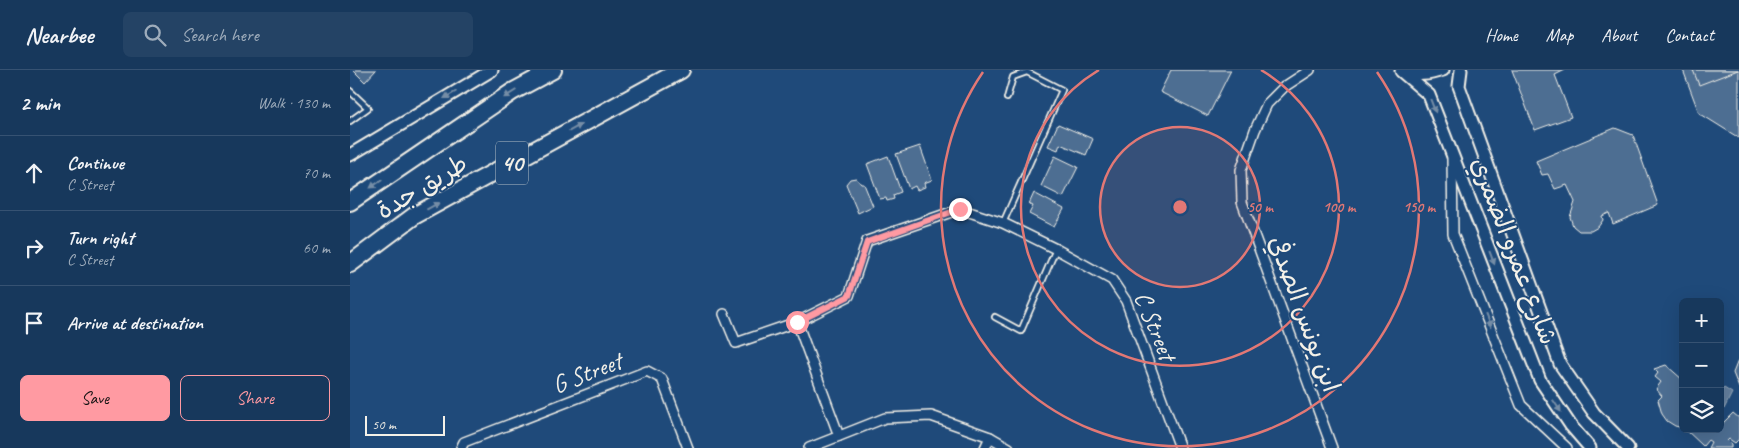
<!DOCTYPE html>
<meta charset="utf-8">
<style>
:root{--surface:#17385c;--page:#244365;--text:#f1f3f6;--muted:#9eacbb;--line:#365272;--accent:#ff9aa2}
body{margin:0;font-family:Caveat,"Playpen Sans Arabic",sans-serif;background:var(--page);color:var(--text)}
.controls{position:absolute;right:15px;bottom:15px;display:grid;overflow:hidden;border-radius:8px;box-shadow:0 5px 20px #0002}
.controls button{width:45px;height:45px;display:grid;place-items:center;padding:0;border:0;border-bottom:1px solid var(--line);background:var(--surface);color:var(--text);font:25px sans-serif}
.scale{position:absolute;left:15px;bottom:12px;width:80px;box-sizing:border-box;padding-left:5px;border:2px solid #f4f1e8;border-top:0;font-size:14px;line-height:18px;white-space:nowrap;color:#f4f1e8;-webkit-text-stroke:4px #1f4a7a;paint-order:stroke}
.stop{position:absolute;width:15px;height:15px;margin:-11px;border:4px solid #ff9aa2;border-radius:50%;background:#fff}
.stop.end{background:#ff9aa2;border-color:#fff;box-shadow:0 1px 5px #0008}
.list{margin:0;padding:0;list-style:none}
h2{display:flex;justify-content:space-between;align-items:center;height:65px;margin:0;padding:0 20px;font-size:21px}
h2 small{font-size:16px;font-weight:400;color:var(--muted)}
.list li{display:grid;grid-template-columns:32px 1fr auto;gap:15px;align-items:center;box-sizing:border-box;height:75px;padding:0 20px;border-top:1px solid var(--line)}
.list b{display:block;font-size:19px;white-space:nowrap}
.list p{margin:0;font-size:16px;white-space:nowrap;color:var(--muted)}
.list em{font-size:16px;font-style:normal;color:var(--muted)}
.actions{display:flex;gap:10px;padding:15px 20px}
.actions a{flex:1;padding:11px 0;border:1px solid var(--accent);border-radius:8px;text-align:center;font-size:18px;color:var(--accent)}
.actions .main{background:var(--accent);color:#111}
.icon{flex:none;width:28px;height:28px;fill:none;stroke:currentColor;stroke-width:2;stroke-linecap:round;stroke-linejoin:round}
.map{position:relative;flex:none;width:1389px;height:378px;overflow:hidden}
header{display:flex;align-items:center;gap:30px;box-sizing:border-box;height:70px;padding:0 25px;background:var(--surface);border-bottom:1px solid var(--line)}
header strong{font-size:24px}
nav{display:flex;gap:28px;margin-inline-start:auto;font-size:18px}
.search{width:350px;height:45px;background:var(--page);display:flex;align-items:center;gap:12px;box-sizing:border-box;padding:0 18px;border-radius:8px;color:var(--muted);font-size:19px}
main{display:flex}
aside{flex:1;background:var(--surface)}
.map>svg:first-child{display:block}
</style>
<header>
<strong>Nearbee</strong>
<div class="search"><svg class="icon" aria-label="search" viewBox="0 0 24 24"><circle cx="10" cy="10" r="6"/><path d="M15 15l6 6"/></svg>Search here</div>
<nav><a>Home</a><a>Map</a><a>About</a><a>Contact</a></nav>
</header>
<main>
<aside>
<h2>2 min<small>Walk · 130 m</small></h2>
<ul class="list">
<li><svg class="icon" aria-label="ahead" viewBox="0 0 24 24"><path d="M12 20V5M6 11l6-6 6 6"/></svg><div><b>Continue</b><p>C Street</p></div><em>70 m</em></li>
<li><svg class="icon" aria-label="right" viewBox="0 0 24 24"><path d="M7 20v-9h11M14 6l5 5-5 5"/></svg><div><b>Turn right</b><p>C Street</p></div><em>60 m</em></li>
<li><svg class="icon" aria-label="arrive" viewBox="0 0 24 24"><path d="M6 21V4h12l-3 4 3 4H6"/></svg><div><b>Arrive at destination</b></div></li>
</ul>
<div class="actions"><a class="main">Save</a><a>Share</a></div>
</aside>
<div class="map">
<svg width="1389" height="378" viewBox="0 0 1389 378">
<rect width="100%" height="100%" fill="#1f4a7a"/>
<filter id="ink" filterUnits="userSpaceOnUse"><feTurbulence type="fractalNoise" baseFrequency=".02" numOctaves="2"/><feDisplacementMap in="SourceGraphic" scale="10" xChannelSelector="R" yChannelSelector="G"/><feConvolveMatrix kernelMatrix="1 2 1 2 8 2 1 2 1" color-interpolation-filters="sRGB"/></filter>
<g filter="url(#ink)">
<polygon fill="#627e9d" stroke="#9cacbb" points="1374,318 1382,323 1374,339 1370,336 1370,323"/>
<g fill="#4d6e92" stroke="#f4f1e8">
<polygon points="5,0 26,0 15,12 4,1"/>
<polygon points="821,0 881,0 858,46 810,22"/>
<polygon points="1162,0 1215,0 1205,5 1221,47 1185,60"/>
<polygon points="1333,0 1389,0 1389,68 1349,43"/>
<polygon points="1343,0 1388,0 1349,15"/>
<polygon points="708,54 743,69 736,85 710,74 708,80 698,76"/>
<polygon points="1265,58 1283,65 1308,135 1263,154 1259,143 1252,146 1253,150 1248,157 1241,161 1229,161 1223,156 1220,147 1225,132 1217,115 1205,119 1198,104 1192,105 1186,91"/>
<polygon points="570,76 582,110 574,113 575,117 567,120 565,116 559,119 546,84"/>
<polygon points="538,86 551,122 543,125 544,129 537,131 536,128 530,129 517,94"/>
<polygon points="705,86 728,97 713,127 691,116"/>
<polygon points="506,108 511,114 514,114 523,136 508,143 496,114 500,109"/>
<polygon points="684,123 714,139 704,157 679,144 683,136 679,134"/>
<polygon points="1389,288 1389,318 1383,303"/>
<polygon points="1316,295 1333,310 1333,358 1325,356 1317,351 1312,344 1308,330 1312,326 1306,319 1311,312 1305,307 1308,303 1304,299"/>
<polygon points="1383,343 1389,348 1389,369 1385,373 1379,369 1377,371 1381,374 1381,378 1358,378 1361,372 1358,370 1353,376 1335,359 1370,359 1370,354 1371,355"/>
</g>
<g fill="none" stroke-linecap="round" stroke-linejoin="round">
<g stroke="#f4f1e8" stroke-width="8">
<g id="service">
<polyline points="0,21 18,38 0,51"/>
<polyline points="653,153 712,20 677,2 663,7 657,28"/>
<polyline points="645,247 671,261 706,179"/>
</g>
</g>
<g stroke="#f4f1e8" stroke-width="12">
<g id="minor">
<polyline points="960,0 934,17 917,34 905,60 891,100 892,132 982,378"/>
<polyline points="1102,89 1103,164 1171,335 1217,378"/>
<polyline points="374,244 386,273 447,252 499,226 517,171 610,139 653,153 706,179 762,210 776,231 830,378"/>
<polyline points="447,252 489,366"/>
<polyline points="111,378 114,372 297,301 312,309 338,378"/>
<polyline points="459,378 535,348 581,346 640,367 659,378"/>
<polyline points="635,378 640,367"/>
</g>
</g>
<g stroke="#f4f1e8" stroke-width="15">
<g id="tertiary">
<polyline points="1111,0 1109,16 1210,294 1244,343 1278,378"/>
<polyline points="1051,1 1079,25 1190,310 1221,356 1240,378"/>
<path d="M1053 2C1068 6 1078 5 1093 0"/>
<polyline points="0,85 142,0"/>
</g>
</g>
<g stroke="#f4f1e8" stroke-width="20">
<g id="motorway">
<polyline points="0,132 162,22 203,0"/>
<polyline points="0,194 64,146 331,0"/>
</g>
</g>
<use href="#service" stroke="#1f4a7a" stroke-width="4.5"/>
<use href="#minor" stroke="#1f4a7a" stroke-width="9"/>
<use href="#tertiary" stroke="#1f4a7a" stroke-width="11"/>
<use href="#motorway" stroke="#1f4a7a" stroke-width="16"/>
</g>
<defs><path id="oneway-solid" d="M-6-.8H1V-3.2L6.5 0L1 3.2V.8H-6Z" transform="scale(1.25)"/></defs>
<g fill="#748da6">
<use href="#oneway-solid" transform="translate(160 24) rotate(148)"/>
<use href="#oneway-solid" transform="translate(100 25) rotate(150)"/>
<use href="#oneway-solid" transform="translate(1083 36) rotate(69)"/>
<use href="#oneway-solid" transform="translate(225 58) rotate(-29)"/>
<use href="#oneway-solid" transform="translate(26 114) rotate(146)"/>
<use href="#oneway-solid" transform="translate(83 136) rotate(-29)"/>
<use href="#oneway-solid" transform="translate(1142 188) rotate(69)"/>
<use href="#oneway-solid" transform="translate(1138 251) rotate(68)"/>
<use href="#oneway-solid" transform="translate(1207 336) rotate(56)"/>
</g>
</g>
<g fill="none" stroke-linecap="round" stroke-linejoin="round" filter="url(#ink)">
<polyline stroke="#ff9aa2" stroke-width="6" points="447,252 499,226 517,172 610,139"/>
</g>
<circle cx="830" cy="137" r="80" fill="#e27875" fill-opacity=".12"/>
<g fill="none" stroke="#e27875" stroke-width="2.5">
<circle cx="830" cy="137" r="80"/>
<path d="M911 0A159 159 0 1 1 749 0"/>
<path d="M1027 2A239 239 0 1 1 633 2"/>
</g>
<g text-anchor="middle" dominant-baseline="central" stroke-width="4" stroke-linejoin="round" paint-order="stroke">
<rect fill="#1f4a7a" stroke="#b4bfc7" stroke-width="1" x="146" y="71.5" width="32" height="43" rx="4"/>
<g font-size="24" font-weight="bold" fill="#f4f1e8">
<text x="162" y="93">40</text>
</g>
<g font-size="25" fill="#f4f1e8" stroke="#1f4a7a">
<text transform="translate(72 117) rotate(-31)">طريق جدة</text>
<text transform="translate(1164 181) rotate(69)">شارع عمرو الضمري</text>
<text transform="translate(954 244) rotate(70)">ابن يونس الصدفي</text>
<text transform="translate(805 256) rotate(68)">C Street</text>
<text transform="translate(237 303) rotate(-21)">G Street</text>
</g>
</g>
<circle cx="830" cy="137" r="8" fill="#e27875" stroke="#1f4a7a" stroke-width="2.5"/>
<g font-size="15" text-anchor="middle" font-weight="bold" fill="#e27875" stroke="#1f4a7a" stroke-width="4" stroke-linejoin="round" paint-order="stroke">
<text x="910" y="142">50 m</text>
<text x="989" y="142">100 m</text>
<text x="1069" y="142">150 m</text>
</g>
</svg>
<div class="controls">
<button>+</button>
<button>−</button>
<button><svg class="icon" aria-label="layers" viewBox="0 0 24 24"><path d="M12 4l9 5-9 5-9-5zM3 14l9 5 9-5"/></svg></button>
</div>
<div class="scale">50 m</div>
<div class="stop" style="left:447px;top:252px"></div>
<div class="stop end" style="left:610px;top:139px"></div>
</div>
</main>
